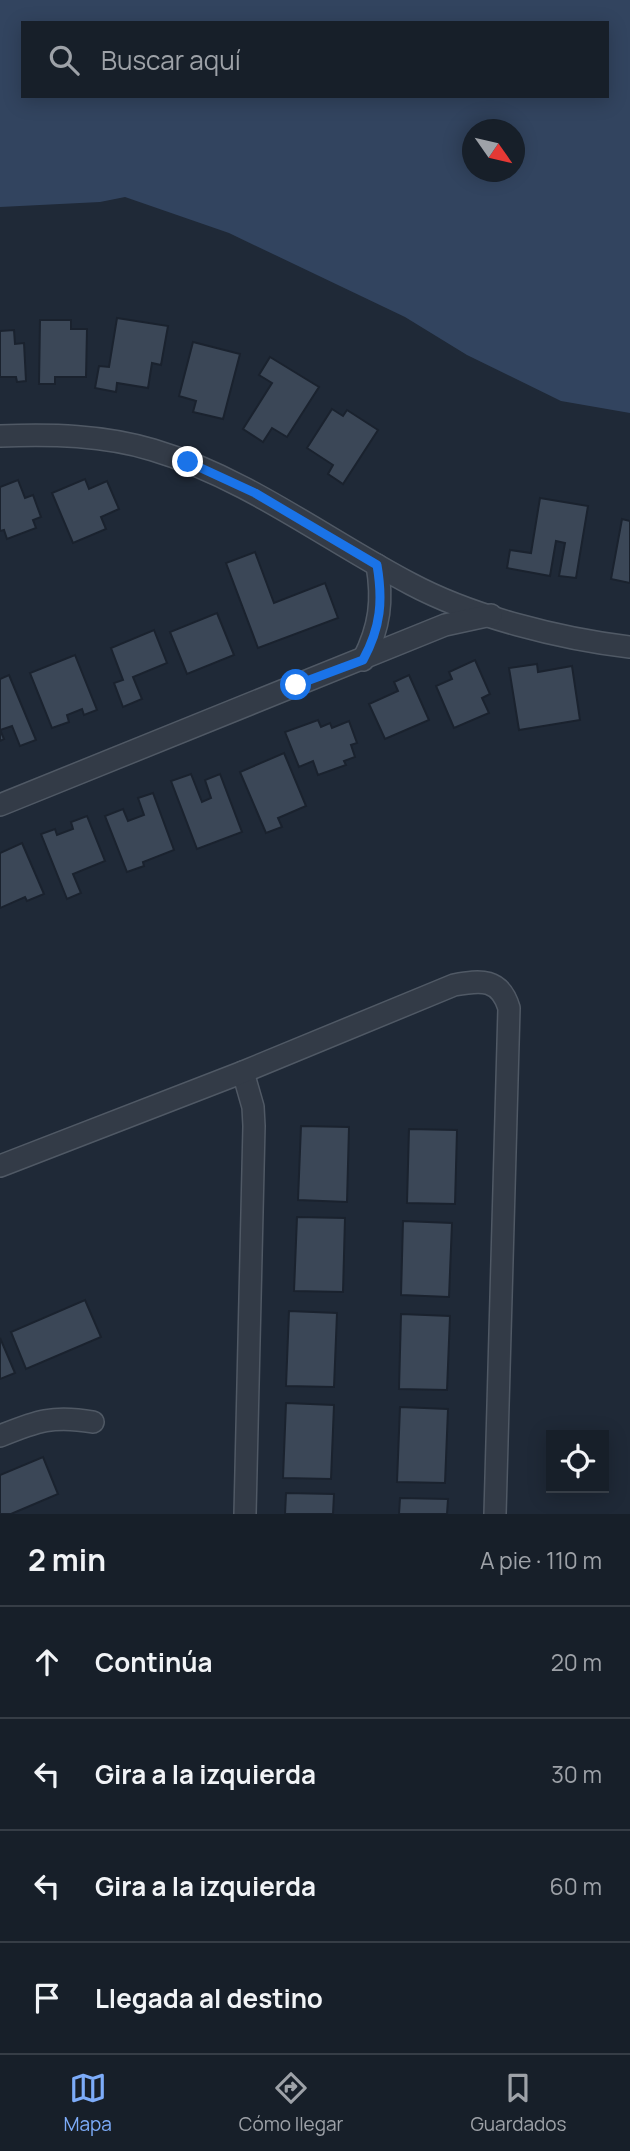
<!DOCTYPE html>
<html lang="es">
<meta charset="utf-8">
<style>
:root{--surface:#171f29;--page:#242c35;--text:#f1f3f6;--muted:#9ea2a8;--line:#363d46;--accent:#7dacf9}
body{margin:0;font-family:Manrope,sans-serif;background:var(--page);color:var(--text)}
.controls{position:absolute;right:21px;bottom:21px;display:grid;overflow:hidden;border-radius:0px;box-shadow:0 4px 18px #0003}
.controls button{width:63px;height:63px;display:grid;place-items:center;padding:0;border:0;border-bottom:2px solid var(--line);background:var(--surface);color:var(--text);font:35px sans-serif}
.compass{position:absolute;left:462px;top:119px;width:63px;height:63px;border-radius:50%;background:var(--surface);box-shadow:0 4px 18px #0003;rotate:124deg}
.stop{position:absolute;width:21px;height:21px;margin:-16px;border:5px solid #1a73e8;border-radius:50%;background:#fff}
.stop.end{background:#1a73e8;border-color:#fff;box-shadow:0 2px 7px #0008}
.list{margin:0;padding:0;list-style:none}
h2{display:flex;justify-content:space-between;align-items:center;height:91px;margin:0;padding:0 28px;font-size:30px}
h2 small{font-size:23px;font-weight:400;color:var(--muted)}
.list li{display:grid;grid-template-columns:46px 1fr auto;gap:21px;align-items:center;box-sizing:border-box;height:112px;padding:0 28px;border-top:2px solid var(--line)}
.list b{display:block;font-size:26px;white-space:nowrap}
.list em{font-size:23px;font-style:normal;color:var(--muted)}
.icon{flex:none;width:38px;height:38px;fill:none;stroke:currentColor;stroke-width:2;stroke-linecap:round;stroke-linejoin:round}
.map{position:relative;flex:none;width:630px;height:1514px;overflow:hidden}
.search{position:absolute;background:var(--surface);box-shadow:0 4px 18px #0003;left:21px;right:21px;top:21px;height:77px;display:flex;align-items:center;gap:18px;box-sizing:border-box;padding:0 24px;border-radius:0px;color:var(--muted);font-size:26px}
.sheet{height:539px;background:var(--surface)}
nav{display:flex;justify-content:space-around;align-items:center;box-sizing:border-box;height:98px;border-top:2px solid var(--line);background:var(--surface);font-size:19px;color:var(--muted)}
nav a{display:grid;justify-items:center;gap:4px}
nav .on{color:var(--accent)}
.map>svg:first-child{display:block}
</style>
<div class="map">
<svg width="630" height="1514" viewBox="0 0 630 1514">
<rect width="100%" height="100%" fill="#1f2937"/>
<path fill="#32445f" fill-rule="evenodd" d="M0 0H630V413L561 401 467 355 405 317 229 233 125 197 100 202 0 207ZM23 23H607V96H23ZM472 130H514V172H472Z"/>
<g fill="#3b4757" stroke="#1a222e" stroke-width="2">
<polygon points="117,318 168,326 161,365 152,363 148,388 117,383 116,392 95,388 99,366 109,367"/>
<polygon points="40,320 71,320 71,329 87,329 86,377 55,377 55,384 39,384"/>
<polygon points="14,330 15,344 24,343 26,381 17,382 16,377 0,377 0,331"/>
<polygon points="193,342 240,354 223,419 193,412 196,401 179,396"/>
<polygon points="270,357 319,387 287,437 272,428 263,442 243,429 272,383 259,375"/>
<polygon points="332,409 343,416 347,410 378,430 343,484 328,474 333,465 307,448"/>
<polygon points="85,479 89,489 107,481 119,509 101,517 106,529 73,543 52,493"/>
<polygon points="18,480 25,498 33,495 41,517 33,520 36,528 7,539 4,530 0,531 0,487"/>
<polygon points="540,498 588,506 576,578 559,576 565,543 556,541 550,576 507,568 510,550 531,553"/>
<polygon points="622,519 630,521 630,583 611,579"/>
<polygon points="255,552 274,603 325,583 338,618 258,648 226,563"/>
<polygon points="217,613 234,655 187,674 170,632"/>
<polygon points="154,630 167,663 133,677 142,699 123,707 114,683 123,680 111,648"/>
<polygon points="75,655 97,710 84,715 82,709 67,715 69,722 52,728 30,673"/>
<polygon points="475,660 490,694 482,698 489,713 454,728 436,686 452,679 449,672"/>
<polygon points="537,664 538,672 572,666 580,720 519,730 509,668"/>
<polygon points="9,675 36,740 20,746 12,726 0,730 4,739 0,741 0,679"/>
<polygon points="409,675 429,720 385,739 369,704 398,691 394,682"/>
<polygon points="318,720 321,727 330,723 332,728 349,721 357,743 351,745 355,757 344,761 346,765 318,775 313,761 299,767 285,732"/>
<polygon points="284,753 306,806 278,818 282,827 266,833 240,772"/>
<polygon points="191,774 202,802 211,798 205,780 220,774 242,832 197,849 171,781"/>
<polygon points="153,793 174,850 143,862 144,866 127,872 105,816 123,809 128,821 144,815 138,798"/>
<polygon points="87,816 105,861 73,874 81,893 67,899 41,834 55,829 57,835 73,829 71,822"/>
<polygon points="22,843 44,894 27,901 25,897 0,908 0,853"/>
<polygon points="301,1126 349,1127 347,1202 298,1200"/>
<polygon points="409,1129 457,1130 455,1204 407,1203"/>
<polygon points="297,1217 345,1218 343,1292 294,1291"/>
<polygon points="403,1221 452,1223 449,1297 401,1295"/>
<polygon points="85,1300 101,1337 26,1369 11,1332"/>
<polygon points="289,1311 337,1313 334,1387 286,1386"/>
<polygon points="401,1314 450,1316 447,1390 399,1389"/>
<polygon points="0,1338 15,1373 0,1379"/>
<polygon points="286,1403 334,1405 331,1479 283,1478"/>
<polygon points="400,1407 448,1409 445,1483 397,1482"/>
<polygon points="43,1457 58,1494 11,1514 0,1514 0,1475"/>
<polygon points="286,1493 334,1494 333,1514 285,1514"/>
<polygon points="400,1498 448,1499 447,1514 399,1514"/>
</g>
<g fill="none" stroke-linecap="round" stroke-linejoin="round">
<g stroke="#505965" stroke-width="24">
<g id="minor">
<path d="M0 436C51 434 104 435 153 450 247 478 325 539 411 584 473 617 561 639 630 647"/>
<path d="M363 660C380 627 383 600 377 565"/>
<polyline points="0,805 445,625 491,615"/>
<polyline points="243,1072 253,1107 254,1126 245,1514"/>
<path d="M0 1166 243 1072 454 985C481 980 500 978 509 1008L495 1514"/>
<path d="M0 1436C37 1421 53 1415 93 1422"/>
</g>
</g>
<use href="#minor" stroke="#333b47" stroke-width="21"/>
</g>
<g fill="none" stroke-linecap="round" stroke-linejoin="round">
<path stroke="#1a73e8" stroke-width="9" d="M188 462 255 493 377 565C383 600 381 627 363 660L296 685"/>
</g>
</svg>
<div class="controls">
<button><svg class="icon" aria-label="locate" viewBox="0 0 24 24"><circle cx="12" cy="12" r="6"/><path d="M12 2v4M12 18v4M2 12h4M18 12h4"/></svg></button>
</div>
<svg class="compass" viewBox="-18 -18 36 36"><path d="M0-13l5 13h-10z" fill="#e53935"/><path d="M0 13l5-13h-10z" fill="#9ea2a8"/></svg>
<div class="stop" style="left:296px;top:685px"></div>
<div class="stop end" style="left:188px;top:462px"></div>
<div class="search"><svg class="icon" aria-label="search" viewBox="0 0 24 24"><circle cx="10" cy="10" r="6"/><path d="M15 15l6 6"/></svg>Buscar aquí</div>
</div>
<section class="sheet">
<h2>2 min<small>A pie · 110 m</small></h2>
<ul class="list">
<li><svg class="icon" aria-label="ahead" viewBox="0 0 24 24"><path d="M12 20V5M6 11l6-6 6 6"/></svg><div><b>Continúa</b></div><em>20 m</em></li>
<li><svg class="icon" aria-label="left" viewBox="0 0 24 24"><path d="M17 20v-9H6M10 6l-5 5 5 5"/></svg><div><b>Gira a la izquierda</b></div><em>30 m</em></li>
<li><svg class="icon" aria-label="left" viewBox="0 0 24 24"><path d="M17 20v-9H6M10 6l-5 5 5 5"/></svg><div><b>Gira a la izquierda</b></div><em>60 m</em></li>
<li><svg class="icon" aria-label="arrive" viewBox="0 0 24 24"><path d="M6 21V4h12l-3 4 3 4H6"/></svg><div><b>Llegada al destino</b></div></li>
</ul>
</section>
<nav>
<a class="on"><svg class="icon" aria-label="map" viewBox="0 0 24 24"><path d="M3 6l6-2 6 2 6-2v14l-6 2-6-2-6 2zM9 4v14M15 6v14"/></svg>Mapa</a>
<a><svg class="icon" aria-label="directions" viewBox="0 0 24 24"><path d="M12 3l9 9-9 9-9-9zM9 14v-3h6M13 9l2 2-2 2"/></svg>Cómo llegar</a>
<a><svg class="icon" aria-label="saved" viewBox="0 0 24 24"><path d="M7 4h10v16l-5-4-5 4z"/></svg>Guardados</a>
</nav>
